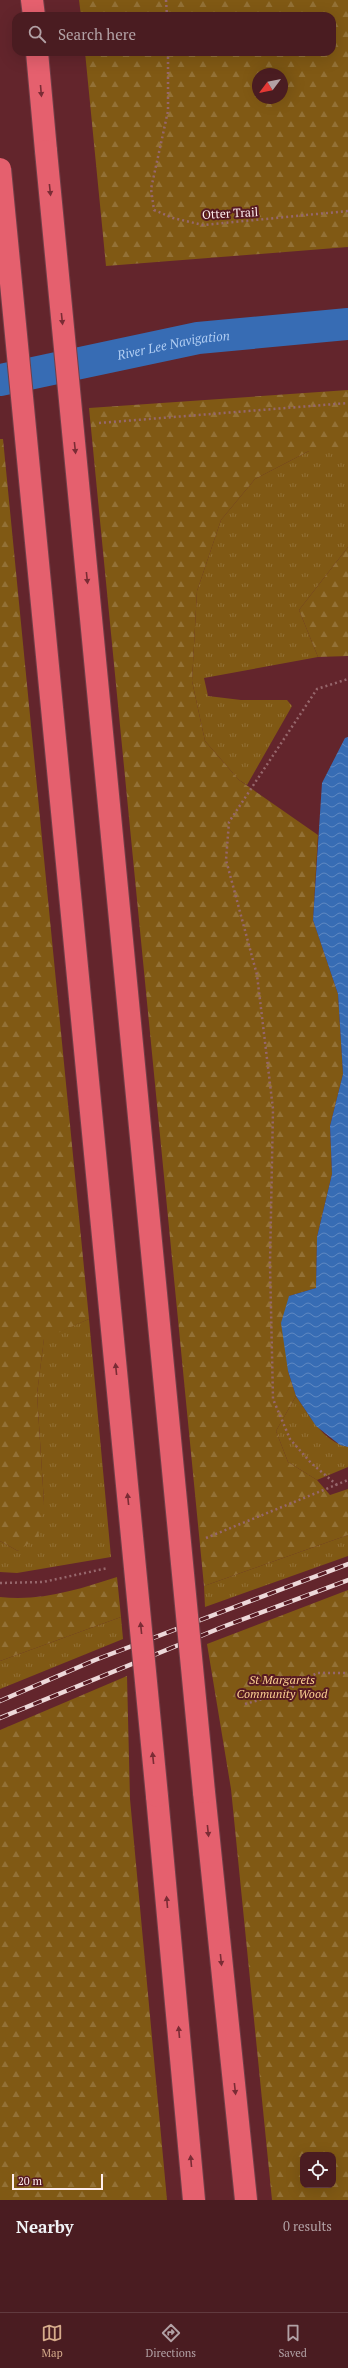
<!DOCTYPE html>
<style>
:root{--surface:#4a1c21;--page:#54292e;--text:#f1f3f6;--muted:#b2a1a5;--line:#613a3f;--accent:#d6ab8b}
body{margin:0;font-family:"PT Serif",serif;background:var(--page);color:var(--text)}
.controls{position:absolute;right:12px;bottom:12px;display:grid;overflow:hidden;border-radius:8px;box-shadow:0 4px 16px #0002}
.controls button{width:36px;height:36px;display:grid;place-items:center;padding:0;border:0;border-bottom:1px solid var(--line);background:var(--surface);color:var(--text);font:20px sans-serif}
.compass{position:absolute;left:252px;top:68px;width:36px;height:36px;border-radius:50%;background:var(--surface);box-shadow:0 4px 16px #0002;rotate:238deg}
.scale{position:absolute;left:12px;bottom:10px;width:91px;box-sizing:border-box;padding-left:4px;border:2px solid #feedee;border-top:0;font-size:11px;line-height:14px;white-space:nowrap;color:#feedee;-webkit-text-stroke:3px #571a22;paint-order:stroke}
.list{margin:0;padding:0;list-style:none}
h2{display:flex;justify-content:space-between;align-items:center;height:52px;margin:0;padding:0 16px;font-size:17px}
h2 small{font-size:13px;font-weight:400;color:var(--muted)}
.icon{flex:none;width:22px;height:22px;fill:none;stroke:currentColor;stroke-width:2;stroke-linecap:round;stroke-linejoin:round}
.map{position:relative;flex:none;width:348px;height:2200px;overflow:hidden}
.search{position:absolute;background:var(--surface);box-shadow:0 4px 16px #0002;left:12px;right:12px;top:12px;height:44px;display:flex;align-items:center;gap:10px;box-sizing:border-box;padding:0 14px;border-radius:12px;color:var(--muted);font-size:15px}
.sheet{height:112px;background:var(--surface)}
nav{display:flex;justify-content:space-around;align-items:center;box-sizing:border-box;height:56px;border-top:1px solid var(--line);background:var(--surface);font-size:11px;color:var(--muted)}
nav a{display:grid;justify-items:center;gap:2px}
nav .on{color:var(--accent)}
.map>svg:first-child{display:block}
</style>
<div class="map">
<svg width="348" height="2200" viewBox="0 0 348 2200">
<defs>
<pattern id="grass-tufts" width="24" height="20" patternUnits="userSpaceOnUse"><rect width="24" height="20" fill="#805914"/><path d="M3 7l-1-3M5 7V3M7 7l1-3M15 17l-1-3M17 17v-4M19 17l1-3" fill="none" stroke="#937136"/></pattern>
<pattern id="forest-firs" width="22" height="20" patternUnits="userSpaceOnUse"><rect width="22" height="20" fill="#805914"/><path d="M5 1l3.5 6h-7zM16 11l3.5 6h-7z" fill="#937136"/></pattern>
<pattern id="water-waves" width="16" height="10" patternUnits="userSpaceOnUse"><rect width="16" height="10" fill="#376cb4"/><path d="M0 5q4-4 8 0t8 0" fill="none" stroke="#5f88c2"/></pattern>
</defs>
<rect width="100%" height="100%" fill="#63252c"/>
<g fill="url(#grass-tufts)">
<polygon points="309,451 348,451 348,547 299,610 318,657 204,678 208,696 241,700 287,700 292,706 247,785 239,780 205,741 192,681 197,591 221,520 255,479"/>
<polygon points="89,1319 111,1557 17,1573 0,1572 0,1541 18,1551 44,1503 37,1394 44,1338"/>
<path d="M296 1396C309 1415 323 1442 348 1447V1467L317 1480 288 1462 276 1431Z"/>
<polygon points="348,1535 348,1556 205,1607 204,1586"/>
<polygon points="121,1617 123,1639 0,1689 0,1661"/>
</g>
<g fill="url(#forest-firs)" fill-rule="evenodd">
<path d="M79 0H348V247L106 266 85 52H332V16H81ZM258 74H282V98H258Z"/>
<polygon points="348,390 348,451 309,451 255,479 221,520 197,591 192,681 205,741 239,780 318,835 313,920 338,994 343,1074 330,1126 332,1174 317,1237 316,1288 289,1296 288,1371 296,1396 276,1431 288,1462 317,1480 330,1495 348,1489 348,1535 204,1586 89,408"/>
<polygon points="0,439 3,439 89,1319 44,1339 37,1394 44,1503 38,1537 18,1551 0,1541"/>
<polygon points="348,547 348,656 318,657 299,610"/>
<path d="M117 1577 121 1617 0 1661V1597C40 1602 80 1589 117 1577Z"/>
<path d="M348 1590V2200H272L231 1789 207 1644ZM303 2155H333V2185H303Z"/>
<polygon points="127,1676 130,1799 167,2200 0,2200 0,1730"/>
</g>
<polygon fill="url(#water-waves)" points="348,737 348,1447 340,1445 316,1426 296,1396 288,1371 281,1323 289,1296 316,1288 317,1237 332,1174 330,1126 343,1074 338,994 313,920 322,783 345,738"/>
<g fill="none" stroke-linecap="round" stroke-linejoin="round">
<path stroke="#376cb4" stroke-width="32" id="s1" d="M0 380 198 338 348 324"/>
<g stroke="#713f48" stroke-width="24">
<g id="highway">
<polyline points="32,0 34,16"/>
<polyline points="37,52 46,151"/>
<polyline points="204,1792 246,2200"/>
<polyline points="157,1796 194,2200"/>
</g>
</g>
<g stroke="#96676c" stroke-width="2.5" stroke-dasharray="2 3" stroke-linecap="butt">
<polyline points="166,0 167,16"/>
<polyline points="168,52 168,111 151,189 154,210 173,218 203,225 348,211"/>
<polyline points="99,423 348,403"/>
<polyline points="337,1485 311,1463 290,1439 273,1399 270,1264 273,1109 257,975 226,860 229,822 317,689 348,679"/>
<polyline points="206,1538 348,1480"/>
<polyline points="0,1583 43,1582 108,1568"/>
<polyline points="245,1704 280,1694 317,1673 348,1673"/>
</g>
<use href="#highway" stroke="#e5606e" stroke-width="22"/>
<g stroke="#edd8d9" stroke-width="4.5">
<g id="rail">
<polyline points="0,1701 95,1660 348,1564"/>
<polyline points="0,1718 225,1626 348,1580"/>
</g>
</g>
<use href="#rail" stroke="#571a22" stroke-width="3" stroke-dasharray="9" stroke-linecap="butt"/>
<g stroke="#713f48" stroke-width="24" stroke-linecap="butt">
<g id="highway-bridge">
<polyline points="46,151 204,1792"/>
<polyline points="0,169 157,1796"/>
</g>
</g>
<use href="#highway-bridge" stroke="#e5606e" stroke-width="22"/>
</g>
<defs><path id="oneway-solid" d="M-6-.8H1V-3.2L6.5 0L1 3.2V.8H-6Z"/></defs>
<g fill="#7a2c35">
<use href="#oneway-solid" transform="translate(41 91) rotate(85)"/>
<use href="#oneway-solid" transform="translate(50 190) rotate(84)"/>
<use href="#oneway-solid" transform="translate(62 319) rotate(84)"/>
<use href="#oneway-solid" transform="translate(75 448) rotate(84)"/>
<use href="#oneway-solid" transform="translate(87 578) rotate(84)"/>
<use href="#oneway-solid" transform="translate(116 1369) rotate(-96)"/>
<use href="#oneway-solid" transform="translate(128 1499) rotate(-96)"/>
<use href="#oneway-solid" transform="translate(141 1628) rotate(-96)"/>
<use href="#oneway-solid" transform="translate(153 1758) rotate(-96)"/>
<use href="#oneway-solid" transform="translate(208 1831) rotate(84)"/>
<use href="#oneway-solid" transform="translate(167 1902) rotate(-95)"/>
<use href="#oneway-solid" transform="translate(221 1960) rotate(84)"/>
<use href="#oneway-solid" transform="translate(179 2032) rotate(-95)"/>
<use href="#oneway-solid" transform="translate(235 2089) rotate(84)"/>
<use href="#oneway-solid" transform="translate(191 2161) rotate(-95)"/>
</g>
<g text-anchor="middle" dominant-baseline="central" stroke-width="4" stroke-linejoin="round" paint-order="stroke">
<g font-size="12" fill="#feedee" stroke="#571a22">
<text transform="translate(230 213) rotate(-3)">Otter Trail</text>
</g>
<g font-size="12" font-style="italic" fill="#fbd091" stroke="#571a22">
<text x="282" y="1679">St Margarets<tspan x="282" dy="14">Community Wood</tspan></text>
</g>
<g font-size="13" font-style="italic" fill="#afccf2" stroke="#571a22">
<text stroke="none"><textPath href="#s1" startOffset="177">River Lee Navigation</textPath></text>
</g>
</g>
</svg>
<div class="controls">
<button><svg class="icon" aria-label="locate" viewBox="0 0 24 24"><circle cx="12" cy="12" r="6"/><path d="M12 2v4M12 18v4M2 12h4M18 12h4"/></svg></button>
</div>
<svg class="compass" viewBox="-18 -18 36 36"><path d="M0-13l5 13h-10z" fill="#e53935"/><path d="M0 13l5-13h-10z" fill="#b2a1a5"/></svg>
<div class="scale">20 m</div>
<div class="search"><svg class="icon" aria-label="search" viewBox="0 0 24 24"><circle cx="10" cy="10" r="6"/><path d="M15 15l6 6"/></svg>Search here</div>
</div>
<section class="sheet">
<h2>Nearby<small>0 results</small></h2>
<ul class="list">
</ul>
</section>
<nav>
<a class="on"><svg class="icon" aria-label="map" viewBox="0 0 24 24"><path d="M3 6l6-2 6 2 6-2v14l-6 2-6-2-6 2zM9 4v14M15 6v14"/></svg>Map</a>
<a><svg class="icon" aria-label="directions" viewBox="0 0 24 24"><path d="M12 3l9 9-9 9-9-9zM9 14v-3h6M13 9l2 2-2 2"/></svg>Directions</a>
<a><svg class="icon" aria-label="saved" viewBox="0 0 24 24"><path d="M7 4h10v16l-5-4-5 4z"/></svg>Saved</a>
</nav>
